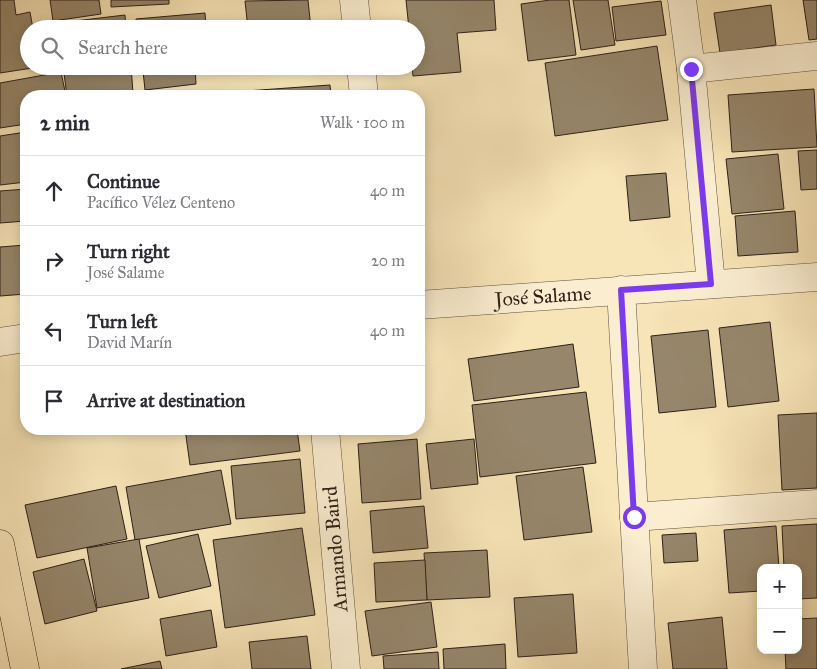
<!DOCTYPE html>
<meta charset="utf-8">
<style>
:root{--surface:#fff;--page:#f7f7f7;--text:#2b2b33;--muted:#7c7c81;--line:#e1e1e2}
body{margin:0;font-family:"IM FELL Great Primer",serif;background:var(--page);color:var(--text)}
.controls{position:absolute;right:15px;bottom:15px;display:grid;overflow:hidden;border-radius:10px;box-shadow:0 2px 12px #0003}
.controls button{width:45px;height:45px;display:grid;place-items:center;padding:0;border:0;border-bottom:1px solid var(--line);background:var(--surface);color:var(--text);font:25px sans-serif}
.stop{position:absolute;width:15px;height:15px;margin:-11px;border:4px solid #7c3aed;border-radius:50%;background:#fff}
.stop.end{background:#7c3aed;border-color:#fff;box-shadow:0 1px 5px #0008}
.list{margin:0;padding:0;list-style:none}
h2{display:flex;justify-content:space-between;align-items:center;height:65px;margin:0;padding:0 20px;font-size:21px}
h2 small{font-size:16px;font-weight:400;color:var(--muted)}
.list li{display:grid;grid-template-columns:32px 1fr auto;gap:15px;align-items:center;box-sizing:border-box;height:70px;padding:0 20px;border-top:1px solid var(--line)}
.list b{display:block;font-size:19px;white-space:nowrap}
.list p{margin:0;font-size:16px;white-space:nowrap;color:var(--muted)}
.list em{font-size:16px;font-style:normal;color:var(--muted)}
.icon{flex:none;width:28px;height:28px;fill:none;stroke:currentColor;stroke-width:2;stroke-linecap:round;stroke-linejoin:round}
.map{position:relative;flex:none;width:817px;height:669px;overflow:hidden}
.search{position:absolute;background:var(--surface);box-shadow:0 2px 12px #0003;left:20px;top:20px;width:405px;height:55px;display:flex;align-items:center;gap:12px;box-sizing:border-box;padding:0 18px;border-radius:28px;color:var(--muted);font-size:19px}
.panel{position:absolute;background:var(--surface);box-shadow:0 2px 12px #0003;left:20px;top:90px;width:405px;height:345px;border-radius:20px}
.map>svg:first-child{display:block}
</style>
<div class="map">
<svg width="817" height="669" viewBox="0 0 817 669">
<rect width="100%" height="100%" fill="#f7e4b7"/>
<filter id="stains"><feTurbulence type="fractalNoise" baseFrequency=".004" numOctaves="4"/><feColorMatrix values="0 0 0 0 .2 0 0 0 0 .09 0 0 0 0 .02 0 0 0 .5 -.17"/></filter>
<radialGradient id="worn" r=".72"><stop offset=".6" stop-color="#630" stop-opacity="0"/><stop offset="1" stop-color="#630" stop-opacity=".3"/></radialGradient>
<g fill="#96866b" stroke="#2d2018">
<polygon points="0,0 14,0 16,15 30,12 33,29 29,29 29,66 39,67 0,73"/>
<polygon points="50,0 99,0 101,14 53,21"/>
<polygon points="111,0 169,0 169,4 111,7"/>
<polygon points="308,0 311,29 248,29 245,1"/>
<polygon points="406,0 494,0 496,30 457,33 461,72 413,76 412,66 416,66 416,29 409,29"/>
<polygon points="550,0 569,0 576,55 528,61 521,4"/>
<polygon points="573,0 608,0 615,45 581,50"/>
<polygon points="803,0 817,0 817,39 809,40"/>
<polygon points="661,1 666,35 616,41 612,7"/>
<polygon points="771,5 776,45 720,53 714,13"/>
<polygon points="205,13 206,29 137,29 136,19"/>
<polygon points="125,15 126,29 59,29 58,23"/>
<polygon points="657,46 668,120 555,136 545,63"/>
<polygon points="63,66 131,66 133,93 100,96 67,96"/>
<polygon points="177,66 195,66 196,84 145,90 143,71"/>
<polygon points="61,72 66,96 26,96 26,124 0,128 0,83"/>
<polygon points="330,85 331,96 246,96 246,91"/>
<polygon points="814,89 817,147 732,152 728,95"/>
<polygon points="26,132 26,182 0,185 0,136"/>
<polygon points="817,150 817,189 801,190 798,151"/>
<polygon points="778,154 784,209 732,214 726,159"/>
<polygon points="666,173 670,217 630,221 626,176"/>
<polygon points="26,189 26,221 0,223 0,191"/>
<polygon points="795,211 798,252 738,256 735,216"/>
<polygon points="26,245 26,294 0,296 0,247"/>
<polygon points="770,322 779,401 728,407 719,328"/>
<polygon points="708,330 716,407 659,413 651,336"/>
<polygon points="573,344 579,387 474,401 468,359"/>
<polygon points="586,392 596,463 480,477 472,405"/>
<polygon points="817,413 817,488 782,490 778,415"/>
<polygon points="185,429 297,429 300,451 190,465"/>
<polygon points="417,439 421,499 362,503 358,444"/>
<polygon points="474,439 478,484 431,489 426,444"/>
<polygon points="300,459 305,513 236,519 231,466"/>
<polygon points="583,467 592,532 524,540 516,476"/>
<polygon points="221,470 231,524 135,540 126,487"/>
<polygon points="116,486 127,539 37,558 25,505"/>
<polygon points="424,506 428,548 373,553 370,511"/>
<polygon points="817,524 817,598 798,599 798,568 784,568 782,526"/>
<polygon points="776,526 779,568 761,568 761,591 729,593 724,530"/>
<polygon points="302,528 315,615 225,628 213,540"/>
<polygon points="696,533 698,561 664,563 662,535"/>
<polygon points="198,534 211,586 159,598 146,546"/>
<polygon points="139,539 149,598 97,608 87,548"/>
<polygon points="487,550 490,597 427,600 424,553"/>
<polygon points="84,559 97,611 45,624 33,572"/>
<polygon points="425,560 427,600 376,602 374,563"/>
<polygon points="573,594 577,653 518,657 514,598"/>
<polygon points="431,602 437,647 372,656 365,611"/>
<polygon points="211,610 217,647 166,656 160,619"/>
<polygon points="722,617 727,669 673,669 668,623"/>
<polygon points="817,618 817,669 786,669 785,650 798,650 798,619"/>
<polygon points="307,636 311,669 252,669 249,642"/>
<polygon points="505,644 506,669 444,669 443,649"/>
<polygon points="438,652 439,669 384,669 383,656"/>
<polygon points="160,661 162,669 121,669"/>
</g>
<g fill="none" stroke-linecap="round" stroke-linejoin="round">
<g stroke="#605140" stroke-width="29">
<g id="street">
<polyline points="354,0 357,29"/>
<polyline points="682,0 691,69 711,284"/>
<polyline points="361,66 364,96"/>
<polyline points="691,69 817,56"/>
<polyline points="621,290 643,669"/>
<polyline points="419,305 817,277"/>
<polyline points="0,342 26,338"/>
<polyline points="325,429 346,669"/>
<polyline points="634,517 817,504"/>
</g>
</g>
<g stroke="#2d2018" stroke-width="29">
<polyline id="highway" points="0,544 25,669"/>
</g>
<use href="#street" stroke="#faedd0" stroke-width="28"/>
<use href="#highway" stroke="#f7e4b7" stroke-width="28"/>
</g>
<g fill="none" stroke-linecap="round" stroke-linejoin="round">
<polyline stroke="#7c3aed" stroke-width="6" points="634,517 621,290 711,284 691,69"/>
</g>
<g text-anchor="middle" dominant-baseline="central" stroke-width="4.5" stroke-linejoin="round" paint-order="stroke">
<g font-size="20" fill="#2d2018" stroke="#faedd0">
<text transform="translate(543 296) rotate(-4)">José Salame</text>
<text transform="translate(335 549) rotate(-95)">Armando Baird</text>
</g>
</g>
<rect width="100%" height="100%" filter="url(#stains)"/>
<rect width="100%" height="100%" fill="url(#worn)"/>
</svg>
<div class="controls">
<button>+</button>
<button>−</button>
</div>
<div class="stop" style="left:634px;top:517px"></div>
<div class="stop end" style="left:691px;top:69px"></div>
<div class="search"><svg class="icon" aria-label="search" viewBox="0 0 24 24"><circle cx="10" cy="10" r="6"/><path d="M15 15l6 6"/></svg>Search here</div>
<section class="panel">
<h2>2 min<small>Walk · 100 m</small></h2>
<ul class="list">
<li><svg class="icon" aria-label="ahead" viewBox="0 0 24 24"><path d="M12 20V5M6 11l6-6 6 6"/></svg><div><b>Continue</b><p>Pacífico Vélez Centeno</p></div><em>40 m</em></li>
<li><svg class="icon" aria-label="right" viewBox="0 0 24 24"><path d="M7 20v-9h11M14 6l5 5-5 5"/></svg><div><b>Turn right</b><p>José Salame</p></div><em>20 m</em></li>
<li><svg class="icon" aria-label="left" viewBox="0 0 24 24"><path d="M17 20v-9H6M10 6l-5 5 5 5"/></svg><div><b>Turn left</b><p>David Marín</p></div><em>40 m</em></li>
<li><svg class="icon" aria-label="arrive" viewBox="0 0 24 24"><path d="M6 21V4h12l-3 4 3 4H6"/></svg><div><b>Arrive at destination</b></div></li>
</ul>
</section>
</div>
